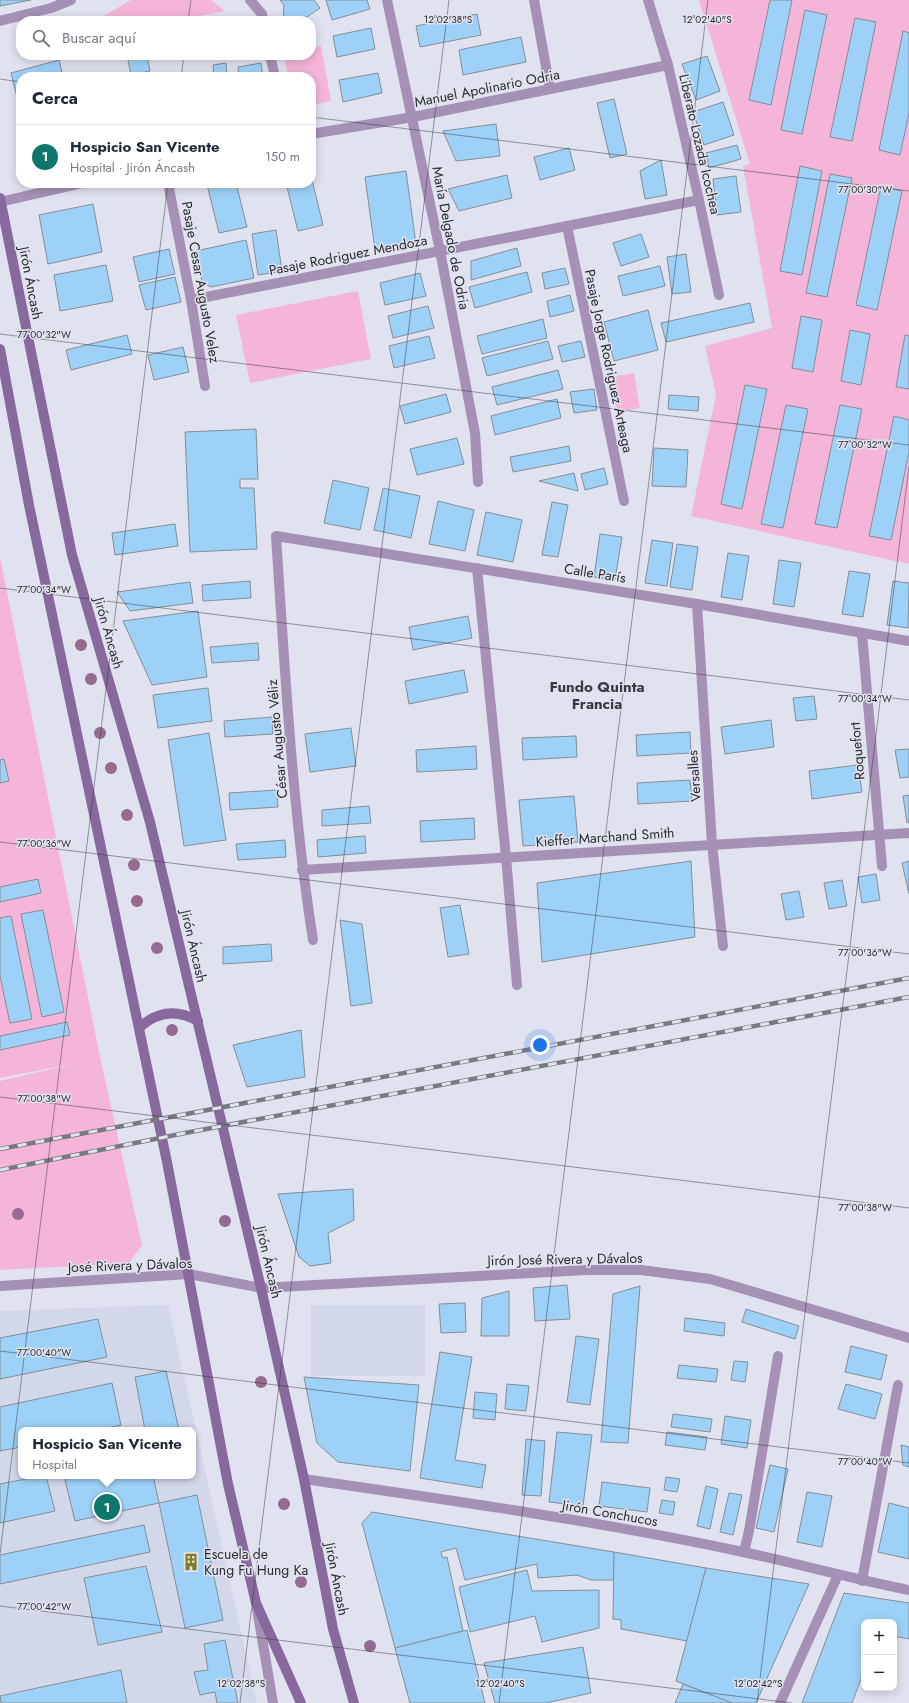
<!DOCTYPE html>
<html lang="es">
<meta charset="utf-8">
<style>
:root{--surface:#fff;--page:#f6f6f7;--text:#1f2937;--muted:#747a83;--line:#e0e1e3;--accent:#0f766e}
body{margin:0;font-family:Jost,sans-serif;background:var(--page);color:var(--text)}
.controls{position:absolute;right:12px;bottom:12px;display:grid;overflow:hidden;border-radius:8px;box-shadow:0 2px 10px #0003}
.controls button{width:36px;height:36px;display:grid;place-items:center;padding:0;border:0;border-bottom:1px solid var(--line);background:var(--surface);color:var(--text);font:20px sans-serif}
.you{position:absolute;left:540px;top:1045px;width:14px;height:14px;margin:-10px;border:3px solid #fff;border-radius:50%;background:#1a73e8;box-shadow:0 0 0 6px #1a73e833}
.badge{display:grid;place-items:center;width:26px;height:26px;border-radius:50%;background:var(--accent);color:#fff;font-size:13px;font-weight:700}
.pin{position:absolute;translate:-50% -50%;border:2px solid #fff;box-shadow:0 1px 4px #0006}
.popup{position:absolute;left:18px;top:1427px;width:178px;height:52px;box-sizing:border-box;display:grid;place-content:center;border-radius:8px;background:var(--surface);filter:drop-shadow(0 1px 3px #0005);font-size:13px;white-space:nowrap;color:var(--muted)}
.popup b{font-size:15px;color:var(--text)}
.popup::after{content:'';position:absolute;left:50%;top:100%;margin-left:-8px;border:8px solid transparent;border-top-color:var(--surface)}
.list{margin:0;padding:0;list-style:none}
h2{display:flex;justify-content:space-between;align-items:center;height:52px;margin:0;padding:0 16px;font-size:17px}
h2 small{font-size:13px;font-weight:400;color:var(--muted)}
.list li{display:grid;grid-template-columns:26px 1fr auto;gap:12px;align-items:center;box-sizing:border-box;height:64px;padding:0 16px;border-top:1px solid var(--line)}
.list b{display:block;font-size:15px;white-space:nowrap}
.list p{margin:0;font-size:13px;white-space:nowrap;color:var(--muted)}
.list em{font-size:13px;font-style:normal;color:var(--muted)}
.icon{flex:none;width:22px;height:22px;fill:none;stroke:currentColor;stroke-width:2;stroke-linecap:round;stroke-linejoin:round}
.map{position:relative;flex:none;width:909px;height:1703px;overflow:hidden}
.search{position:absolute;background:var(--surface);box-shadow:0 2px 10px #0003;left:16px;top:16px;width:300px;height:44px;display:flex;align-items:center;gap:10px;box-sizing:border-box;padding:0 14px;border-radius:16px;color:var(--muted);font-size:15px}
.panel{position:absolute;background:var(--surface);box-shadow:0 2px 10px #0003;left:16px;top:72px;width:300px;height:116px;border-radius:16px}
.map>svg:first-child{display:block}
</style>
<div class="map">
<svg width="909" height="1703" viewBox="0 0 909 1703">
<rect width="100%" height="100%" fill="#e0e2ef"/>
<g fill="#d3d7ea" fill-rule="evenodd">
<path d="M168 1305 257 1703H0V1311ZM21 1430H193V1476H21Z"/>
<rect x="311" y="1305" width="114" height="71"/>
</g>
<g fill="#f5b5d8">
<polygon points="131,0 211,0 225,11 175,21 95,21"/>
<polygon points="699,0 909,0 909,564 691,516 716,395 705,346 772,328 743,166 750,164"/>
<polygon points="321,46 331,101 311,105 311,77 288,77 284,55 311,55 311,48"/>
<polygon points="358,291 371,359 250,383 236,315"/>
<polygon points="634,373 640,408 617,412 611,377"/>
<polygon points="0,557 100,1057 142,1245 129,1263 0,1270 0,1081 77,1063 0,1078"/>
</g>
<g fill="#9ed1f8" stroke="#848e96">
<polygon points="0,0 31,0 0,6"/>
<polygon points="280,0 314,0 320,8 301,21 283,21 284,5"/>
<polygon points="326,0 367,0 370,9 332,20"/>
<polygon points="770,0 792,0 771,105 749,100"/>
<polygon points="805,10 827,15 802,134 781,130"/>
<polygon points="477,14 481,35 420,47 416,26"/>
<polygon points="855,18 876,22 852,141 830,137"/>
<polygon points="371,28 375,49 337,57 333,36"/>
<polygon points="903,31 909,33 909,113 900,155 879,150"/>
<polygon points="521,37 526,62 463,75 459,50"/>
<polygon points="127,55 147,55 150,71 131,75"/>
<polygon points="707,56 720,91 696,100 682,64"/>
<polygon points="59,60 63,77 21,77 21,96 17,97 11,73"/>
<polygon points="226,63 227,77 214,77 213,65"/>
<polygon points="261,63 263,77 239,77 238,67"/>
<polygon points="378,73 382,93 343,102 339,80"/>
<polygon points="614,99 627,154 610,158 597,103"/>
<polygon points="723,102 734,135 704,145 693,112"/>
<polygon points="496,124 500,156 456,161 443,131"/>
<polygon points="737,145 741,159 709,168 706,153"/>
<polygon points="569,148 575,170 540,180 534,157"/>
<polygon points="661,160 667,195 645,199 640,171"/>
<polygon points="800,166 822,171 802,275 780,271"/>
<polygon points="406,171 416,244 375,250 365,177"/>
<polygon points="830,174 852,178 827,297 806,293"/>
<polygon points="507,175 512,198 459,211 448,189"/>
<polygon points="311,176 323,225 298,231 286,183 311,183"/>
<polygon points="736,176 741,212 717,215 713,179"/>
<polygon points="214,183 236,183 247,227 219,233 207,185"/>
<polygon points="881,186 902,191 877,310 856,305"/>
<polygon points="93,204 102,252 48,264 39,215"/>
<polygon points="276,230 282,271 258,275 252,234"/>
<polygon points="641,234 649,257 621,266 613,243"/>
<polygon points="246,240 254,278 211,287 202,282 196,251"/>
<polygon points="517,248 521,266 471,280 471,261"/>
<polygon points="169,249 175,274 139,282 133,257"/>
<polygon points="686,254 691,292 672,294 667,257"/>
<polygon points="106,265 113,301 60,311 54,275"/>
<polygon points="660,266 665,286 623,296 618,276"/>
<polygon points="565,268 569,284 545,289 542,273"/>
<polygon points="527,272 532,292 475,308 469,287"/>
<polygon points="420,273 426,296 385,305 380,283"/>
<polygon points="175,277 181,302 146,310 139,285"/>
<polygon points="570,295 574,311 550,317 547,301"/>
<polygon points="750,303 754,322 666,342 661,323"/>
<polygon points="428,306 434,328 393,338 388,316"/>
<polygon points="648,310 658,350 614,361 604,322"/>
<polygon points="801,316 822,320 813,372 792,368"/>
<polygon points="543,319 547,338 482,354 477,336"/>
<polygon points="850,330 870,334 861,385 841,381"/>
<polygon points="127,335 132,354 71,370 66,350"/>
<polygon points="905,335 909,336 909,389 896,387"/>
<polygon points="429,336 435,358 394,368 389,346"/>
<polygon points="548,341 553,359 487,376 482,358"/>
<polygon points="581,341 585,357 562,362 558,346"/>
<polygon points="183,347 189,372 154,380 148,355"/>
<polygon points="558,370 563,389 497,405 492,387"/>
<polygon points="745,385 767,389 742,509 721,504"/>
<polygon points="594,389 597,410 574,413 570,392"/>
<polygon points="446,394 451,412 405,424 400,406"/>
<polygon points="669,395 699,397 698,411 668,409"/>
<polygon points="557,399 561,418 495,435 491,416"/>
<polygon points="786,405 808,409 783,528 761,524"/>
<polygon points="840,405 862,409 837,528 815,524"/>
<polygon points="894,416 909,420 909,452 891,540 869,536"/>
<polygon points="256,429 258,479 240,479 240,488 254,488 257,549 190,552 185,432"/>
<polygon points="457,438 464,464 417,475 410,449"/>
<polygon points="569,446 571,461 513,472 510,457"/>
<polygon points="654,448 688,450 686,487 652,486"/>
<polygon points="604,468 608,484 585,490 581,474"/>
<polygon points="574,473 578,491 539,481"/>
<polygon points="333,480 369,488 360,530 324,523"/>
<polygon points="383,488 420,496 411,538 374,530"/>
<polygon points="438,501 474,510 465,551 429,544"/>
<polygon points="552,502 568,505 558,557 542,555"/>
<polygon points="486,512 522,520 513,562 477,555"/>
<polygon points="175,524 178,546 115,555 112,533"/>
<polygon points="600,534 622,537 615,580 594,577"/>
<polygon points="652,540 673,543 667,586 645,583"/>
<polygon points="677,544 698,547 692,590 670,587"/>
<polygon points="728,553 749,556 742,600 721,597"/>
<polygon points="779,560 801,563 794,607 773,604"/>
<polygon points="849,571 870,574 863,617 842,614"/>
<polygon points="250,581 251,598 203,601 202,585"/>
<polygon points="893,581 909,583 908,628 887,625"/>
<polygon points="190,582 193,603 130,611 117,592"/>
<polygon points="198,611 207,677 152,685 123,621"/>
<polygon points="468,616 472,638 413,650 409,627"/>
<polygon points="258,643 259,660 212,663 210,647"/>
<polygon points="464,670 468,692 409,704 405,681"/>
<polygon points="208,688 212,721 158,728 153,695"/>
<polygon points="814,696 817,719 796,721 793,698"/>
<polygon points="272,717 273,734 225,737 224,721"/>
<polygon points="771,720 774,747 725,754 721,727"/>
<polygon points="351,728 356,766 310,772 305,734"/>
<polygon points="690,732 691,753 637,756 636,735"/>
<polygon points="209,733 226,840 184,846 168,740"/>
<polygon points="576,736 577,757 523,760 522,738"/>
<polygon points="476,746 477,769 417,772 416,750"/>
<polygon points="909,749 909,777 900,778 895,750"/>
<polygon points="4,759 9,781 0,783 0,760"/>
<polygon points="858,765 862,792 812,799 809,771"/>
<polygon points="690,780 692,801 638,804 637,783"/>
<polygon points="277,790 278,807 230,810 229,793"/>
<polygon points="909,795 909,822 907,823 903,796"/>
<polygon points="574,796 578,842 523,846 519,800"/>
<polygon points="369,806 371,823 322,826 322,810"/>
<polygon points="474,818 475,839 421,842 420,821"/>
<polygon points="365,836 366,853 318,857 317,840"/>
<polygon points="285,840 286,857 238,860 236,844"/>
<polygon points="691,861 695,937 542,962 537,883"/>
<polygon points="909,861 909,894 902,863"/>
<polygon points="876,874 880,900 862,903 858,877"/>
<polygon points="38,879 41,893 0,902 0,887"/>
<polygon points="842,880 847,906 829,909 824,883"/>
<polygon points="799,891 804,917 786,920 781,894"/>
<polygon points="460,905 469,954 448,957 440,908"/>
<polygon points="43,910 64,1012 42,1017 21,914"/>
<polygon points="11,916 32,1019 10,1023 0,976 0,918"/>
<polygon points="340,920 362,924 372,1003 351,1006"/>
<polygon points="271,944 272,961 223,964 223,947"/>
<polygon points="67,1022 70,1035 0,1050 0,1036"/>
<polygon points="301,1030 305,1077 247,1087 233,1045"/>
<polygon points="353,1189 354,1220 328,1233 331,1263 310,1266 299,1257 278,1194"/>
<polygon points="567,1285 570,1319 535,1321 533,1288"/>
<polygon points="640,1286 628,1443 601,1442 613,1294"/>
<polygon points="509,1291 509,1336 481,1336 482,1298"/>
<polygon points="465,1303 466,1332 441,1333 439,1304"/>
<polygon points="746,1309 799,1326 795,1339 742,1322"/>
<polygon points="685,1318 725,1323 724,1336 684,1331"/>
<polygon points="98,1319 107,1357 0,1379 0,1338"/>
<polygon points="576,1336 599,1339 590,1405 567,1402"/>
<polygon points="851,1346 887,1355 881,1380 845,1372"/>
<polygon points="440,1352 472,1357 455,1460 486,1465 482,1488 420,1478"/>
<polygon points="734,1361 748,1362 745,1382 731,1380"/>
<polygon points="679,1365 718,1369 716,1382 677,1378"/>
<polygon points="166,1371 179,1430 145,1430 135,1377"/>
<polygon points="304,1377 419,1385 410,1471 338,1462 317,1443"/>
<polygon points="112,1383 121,1425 98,1430 21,1430 21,1447 0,1451 0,1407"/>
<polygon points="507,1384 529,1386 526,1411 505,1409"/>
<polygon points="846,1384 882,1394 875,1419 838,1409"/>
<polygon points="475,1392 497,1394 495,1420 473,1418"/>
<polygon points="673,1414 712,1419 710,1432 671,1427"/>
<polygon points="725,1416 751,1420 747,1448 721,1444"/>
<polygon points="557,1432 592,1435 583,1506 549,1502"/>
<polygon points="667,1432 707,1437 705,1450 665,1445"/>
<polygon points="526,1439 545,1441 541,1496 522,1495"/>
<polygon points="901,1445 909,1447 909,1467 903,1465"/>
<polygon points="770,1465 788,1469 774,1532 756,1528"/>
<polygon points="41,1476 46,1476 55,1511 0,1523 0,1484"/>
<polygon points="64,1476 153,1476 159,1503 75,1521"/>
<polygon points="666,1477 680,1479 677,1492 664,1490"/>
<polygon points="602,1482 650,1488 647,1512 599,1506"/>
<polygon points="706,1486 718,1489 710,1529 697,1526"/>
<polygon points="807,1492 832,1496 822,1547 797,1542"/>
<polygon points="729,1493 742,1495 733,1535 720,1532"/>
<polygon points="197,1495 223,1620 185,1628 159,1503"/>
<polygon points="662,1500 675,1502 673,1515 659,1513"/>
<polygon points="889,1503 909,1508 909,1559 878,1552"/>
<polygon points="372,1512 614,1552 614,1580 591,1580 577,1575 538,1578 537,1564 465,1580 456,1548 441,1552 443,1558 447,1557 463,1631 395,1648 362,1523"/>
<polygon points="144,1525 150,1552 0,1584 0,1555"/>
<polygon points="614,1552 706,1568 687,1641 621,1629 621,1620 613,1619"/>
<polygon points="146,1566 162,1632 98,1645 84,1578"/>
<polygon points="706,1568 809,1584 756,1703 732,1703 676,1681"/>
<polygon points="527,1570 532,1591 599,1590 599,1628 542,1642 535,1616 470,1632 459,1587"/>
<polygon points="844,1593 909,1603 909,1639 894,1636 894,1622 864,1622 864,1671 852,1703 802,1703"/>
<polygon points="467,1630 485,1703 410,1703 395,1648"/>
<polygon points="225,1640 238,1703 217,1703 215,1692 200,1695 194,1672 208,1670 204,1644"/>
<polygon points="583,1647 591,1693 546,1703 495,1703 484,1663"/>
<polygon points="121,1670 127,1703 1,1703 0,1696"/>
<polygon points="683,1684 732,1703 675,1703"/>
</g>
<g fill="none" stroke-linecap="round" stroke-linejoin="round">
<g stroke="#a691b6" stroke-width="10">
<polyline points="744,1552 749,1531 778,1356"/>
<polyline points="862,1581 898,1385"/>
</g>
<g stroke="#a691b6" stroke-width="10">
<polyline points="567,226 624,501"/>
<polyline points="205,386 191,300 699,200 719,295"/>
</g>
<g stroke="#a691b6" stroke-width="10">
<polyline points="250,0 262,14 263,21"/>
<polyline points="387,0 440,251 475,433 478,482"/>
<polyline points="534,0 550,89"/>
<polyline points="648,0 668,65 699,200"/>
<polyline points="0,21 51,8 71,0"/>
<polyline points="270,55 275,77"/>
<polyline points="311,134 413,117 668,65"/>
<polyline points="168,183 191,300"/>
<polyline points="0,202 83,183"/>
<polyline points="477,568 506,857 517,985"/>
<polyline points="697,604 712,844 723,946"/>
<polyline points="862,634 882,866"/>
<polyline points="302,870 909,833"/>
<path d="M313 940C292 806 285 671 276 536L697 604 909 641"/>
<polyline points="0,1286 189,1274 261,1288 586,1270 641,1270 710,1279 909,1338"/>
<path d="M304 1479C450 1500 598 1521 743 1552 799 1564 853 1579 909 1590"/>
<polyline points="780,1703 838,1575"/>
</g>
<polyline stroke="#a691b6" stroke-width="10" points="257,1609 273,1703"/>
<g stroke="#88699e" stroke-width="10">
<polyline points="0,198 72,555 150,822 261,1288 304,1479 333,1629 354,1703"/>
<polyline points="0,349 29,505 167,1162 228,1484 256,1603 301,1703"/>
<path d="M140 1027C158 1011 177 1009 198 1021"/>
</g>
<g stroke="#787981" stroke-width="4.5">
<g id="rail">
<polyline points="0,1149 909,978"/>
<polyline points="0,1170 185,1133 909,997"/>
</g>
</g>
<use href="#rail" stroke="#e0e2ef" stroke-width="3" stroke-dasharray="9" stroke-linecap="butt"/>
</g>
<g fill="#976b90">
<circle cx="81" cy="645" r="6"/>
<circle cx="91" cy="679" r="6"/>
<circle cx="100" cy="733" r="6"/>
<circle cx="111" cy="768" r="6"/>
<circle cx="127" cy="815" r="6"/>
<circle cx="134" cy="865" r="6"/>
<circle cx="137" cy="901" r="6"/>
<circle cx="157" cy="948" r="6"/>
<circle cx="172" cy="1030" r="6"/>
<circle cx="18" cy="1214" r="6"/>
<circle cx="225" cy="1221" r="6"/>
<circle cx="261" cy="1382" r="6"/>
<circle cx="284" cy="1504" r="6"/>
<circle cx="301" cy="1582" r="6"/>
<circle cx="370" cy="1646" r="6"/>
</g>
<path fill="none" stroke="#2c2d32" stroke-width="1" stroke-opacity="0.45" d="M188 21 191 0M181 77 184 55M0 79 21 82M311 117 909 191M0 334 909 445M0 588 909 700M0 842 909 954M0 1097 909 1208M0 1351 909 1463M0 1554 168 183M0 1606 792 1703M240 1703 449 0M499 1703 708 0M757 1703 909 466"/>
<defs>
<g id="building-bare" transform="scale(1.38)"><path d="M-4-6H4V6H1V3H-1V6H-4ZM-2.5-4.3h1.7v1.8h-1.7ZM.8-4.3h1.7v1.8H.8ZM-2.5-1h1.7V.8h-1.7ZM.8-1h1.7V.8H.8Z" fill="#827b21" stroke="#e0e2ef" stroke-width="2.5" paint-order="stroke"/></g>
</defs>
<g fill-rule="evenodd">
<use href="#building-bare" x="191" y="1562"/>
</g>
<g text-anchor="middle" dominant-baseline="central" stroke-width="3" stroke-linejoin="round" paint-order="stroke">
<g font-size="14" fill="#2c2d32" stroke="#e0e2ef">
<text transform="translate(487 88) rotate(-11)">Manuel Apolinario Odria</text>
<text transform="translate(700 144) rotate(77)">Liberato Lozada Icochea</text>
<text transform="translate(451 238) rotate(79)">María Delgado de Odria</text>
<text transform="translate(348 255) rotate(-11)">Pasaje Rodriguez Mendoza</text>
<text transform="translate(201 282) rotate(80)">Pasaje Cesar Augusto Velez</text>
<text transform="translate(31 283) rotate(79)">Jirón Áncash</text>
<text transform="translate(609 361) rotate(78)">Pasaje Jorge Rodriguez Arteaga</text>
<text transform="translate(595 573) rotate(9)">Calle París</text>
<text transform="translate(109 633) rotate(74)">Jirón Áncash</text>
<text transform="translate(277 739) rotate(-95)">César Augusto Véliz</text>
<text transform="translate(857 751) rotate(-95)">Roquefort</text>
<text transform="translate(694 776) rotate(-94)">Versalles</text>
<text transform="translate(605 837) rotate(-4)">Kieffer Marchand Smith</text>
<text transform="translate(194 946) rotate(77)">Jirón Áncash</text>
<text transform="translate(565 1259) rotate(-1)">Jirón José Rivera y Dávalos</text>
<text transform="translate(269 1262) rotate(77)">Jirón Áncash</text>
<text transform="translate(130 1265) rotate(-2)">José Rivera y Dávalos</text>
<text transform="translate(610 1513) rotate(10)">Jirón Conchucos</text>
<text transform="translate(337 1579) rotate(79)">Jirón Áncash</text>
</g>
<g font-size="14" fill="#2c2d32" stroke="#e0e2ef" text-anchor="start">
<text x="204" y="1554">Escuela de<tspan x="204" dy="16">Kung Fu Hung Ka</tspan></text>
</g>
<g font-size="15" font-weight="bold" fill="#373943" stroke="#e0e2ef">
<text x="597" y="687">Fundo Quinta<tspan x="597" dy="17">Francia</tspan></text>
</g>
</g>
<g font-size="10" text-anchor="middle" fill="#2c2d32" stroke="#e0e2ef" stroke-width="3" stroke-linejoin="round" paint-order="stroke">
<text x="448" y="23">12°02'38"S</text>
<text x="707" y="23">12°02'40"S</text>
<text x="865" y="193">77°00'30"W</text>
<text x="44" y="338">77°00'32"W</text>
<text x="865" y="448">77°00'32"W</text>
<text x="44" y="593">77°00'34"W</text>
<text x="865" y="702">77°00'34"W</text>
<text x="44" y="847">77°00'36"W</text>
<text x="865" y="956">77°00'36"W</text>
<text x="44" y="1102">77°00'38"W</text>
<text x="865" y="1211">77°00'38"W</text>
<text x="44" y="1356">77°00'40"W</text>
<text x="865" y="1465">77°00'40"W</text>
<text x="44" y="1610">77°00'42"W</text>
<text x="241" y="1687">12°02'38"S</text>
<text x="500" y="1687">12°02'40"S</text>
<text x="758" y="1687">12°02'42"S</text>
</g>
</svg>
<div class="controls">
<button>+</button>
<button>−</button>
</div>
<div class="you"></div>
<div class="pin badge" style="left:107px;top:1507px">1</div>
<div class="popup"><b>Hospicio San Vicente</b>Hospital</div>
<div class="search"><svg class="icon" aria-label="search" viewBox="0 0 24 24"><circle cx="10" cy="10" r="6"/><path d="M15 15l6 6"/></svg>Buscar aquí</div>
<section class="panel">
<h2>Cerca<small></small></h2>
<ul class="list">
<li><span class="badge">1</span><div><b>Hospicio San Vicente</b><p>Hospital · Jirón Áncash</p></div><em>150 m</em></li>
</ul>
</section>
</div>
